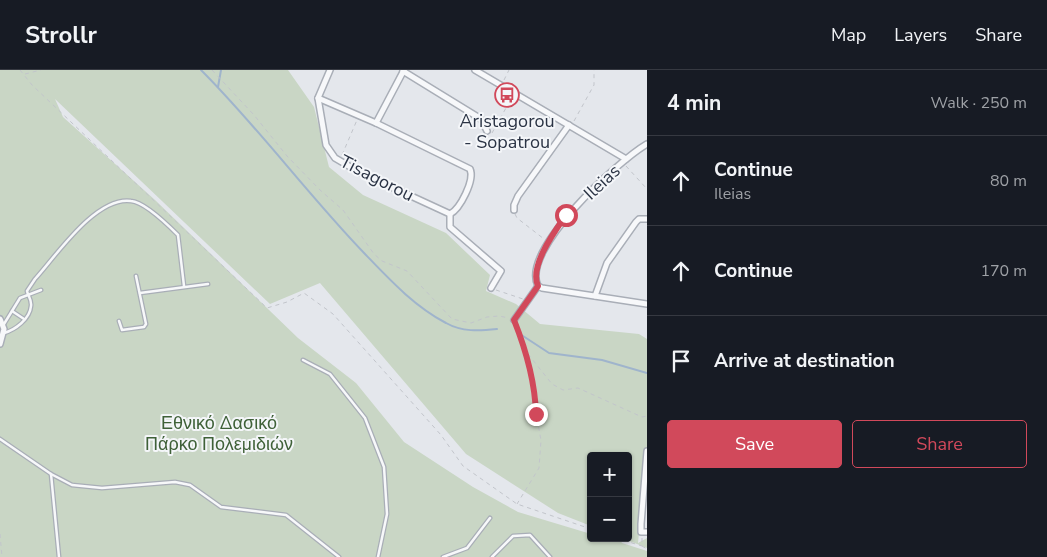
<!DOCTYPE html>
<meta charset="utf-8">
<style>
:root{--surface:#171b24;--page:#20242c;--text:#f1f3f6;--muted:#9ea1a6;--line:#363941;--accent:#d1495b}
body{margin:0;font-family:"Nunito Sans",sans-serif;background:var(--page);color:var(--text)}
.controls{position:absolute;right:15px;bottom:15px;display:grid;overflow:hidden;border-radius:5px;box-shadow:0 1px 4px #0004}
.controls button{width:45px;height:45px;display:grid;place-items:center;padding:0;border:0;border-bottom:1px solid var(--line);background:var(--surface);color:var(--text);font:25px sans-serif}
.stop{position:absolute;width:15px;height:15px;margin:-11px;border:4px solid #d1495b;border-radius:50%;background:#fff}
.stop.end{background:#d1495b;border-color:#fff;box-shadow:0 1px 5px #0008}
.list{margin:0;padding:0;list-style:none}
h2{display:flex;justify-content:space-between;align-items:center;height:65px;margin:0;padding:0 20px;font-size:21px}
h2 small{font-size:16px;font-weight:400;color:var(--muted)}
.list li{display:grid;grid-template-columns:32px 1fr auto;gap:15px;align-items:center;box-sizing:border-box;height:90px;padding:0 20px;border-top:1px solid var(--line)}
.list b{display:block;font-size:19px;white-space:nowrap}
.list p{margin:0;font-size:16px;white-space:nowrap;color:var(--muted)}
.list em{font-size:16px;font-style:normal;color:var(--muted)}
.actions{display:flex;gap:10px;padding:15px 20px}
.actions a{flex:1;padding:11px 0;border:1px solid var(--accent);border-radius:5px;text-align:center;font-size:18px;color:var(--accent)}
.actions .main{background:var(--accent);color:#fff}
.icon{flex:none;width:28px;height:28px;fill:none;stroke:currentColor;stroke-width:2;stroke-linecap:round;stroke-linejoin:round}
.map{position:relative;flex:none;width:647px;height:487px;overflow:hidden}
header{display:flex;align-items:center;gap:30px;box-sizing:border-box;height:70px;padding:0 25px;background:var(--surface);border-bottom:1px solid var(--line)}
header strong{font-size:24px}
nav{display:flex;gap:28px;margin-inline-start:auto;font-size:18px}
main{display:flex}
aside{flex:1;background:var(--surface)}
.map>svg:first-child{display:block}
</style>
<header>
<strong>Strollr</strong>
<nav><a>Map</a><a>Layers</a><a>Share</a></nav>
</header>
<main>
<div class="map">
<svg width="647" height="487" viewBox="0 0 647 487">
<rect width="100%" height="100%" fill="#e4e7ec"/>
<polygon fill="#c9d6c5" points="0,0 288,0 314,37 329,97 363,125 446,163 490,205 486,221 516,234 540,254 639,264 647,269 647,380 638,473 647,468 647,478 622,468 628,468 628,386 591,386 591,456 558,443 466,384 320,213 270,234 55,29 63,47 155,130 298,268 356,313 404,372 473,417 518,442 591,464 591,468 619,468 622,473 647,481 647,487 0,487"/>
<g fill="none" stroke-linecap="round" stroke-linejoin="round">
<g stroke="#9fb4cc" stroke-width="2">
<path d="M201 0C259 58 308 125 365 184 390 210 414 236 446 253 462 262 479 261 497 259"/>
<polyline points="218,17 221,0"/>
<polyline points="520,264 549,283 602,290 647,303"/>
</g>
<g stroke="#a9aeb7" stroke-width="5">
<g id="lane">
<polyline points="140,223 208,214"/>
<polyline points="12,241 24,249"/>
<polyline points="119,251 122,260 144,257 146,254 136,206"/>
<polyline points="4,254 20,228 41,220"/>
<path d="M4 263C15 260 30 249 31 236 32 230 28 226 27 221L35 209C56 186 96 126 131 131 145 132 168 155 178 165L184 216"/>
<polyline points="303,290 330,304 365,348 384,397 387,444 378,487"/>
<polyline points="0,369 51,404 72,415 102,418 175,412 190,415 221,437 286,445 339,487"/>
<polyline points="51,404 59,487"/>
<polyline points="443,487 467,478 490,448"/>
<polyline points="492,487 513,466 530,465 550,487"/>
</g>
</g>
<g stroke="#a9aeb7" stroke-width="8">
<g id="street">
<polyline points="330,0 318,28 326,75 335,88 359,102 450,144"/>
<polyline points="475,0 626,89"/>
<polyline points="403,1 481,49 487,61"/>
<path d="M318 28 376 53 470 99C475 110 460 139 450 144"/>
<polyline points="376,53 404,0"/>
<path d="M647 74C618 91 520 180 538 216L542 218 647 234"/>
<polyline points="514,140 514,135 518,126 569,55"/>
<polyline points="450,144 450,157 501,201 491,218"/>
<polyline points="595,226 607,193 636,152 639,149 647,149"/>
<polyline points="0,249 4,259 0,274"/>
<polyline points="514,250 538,216"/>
<polyline points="647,381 641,454 641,462 647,462"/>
</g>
</g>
<g stroke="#c2c5cb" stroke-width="1" stroke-dasharray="4 4" stroke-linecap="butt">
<polyline points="20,0 32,15 267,238 287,232 304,223 333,244 441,365 463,396 517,434 591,459"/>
<polyline points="212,0 254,45 287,86 320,120 343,140 374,184 382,191 407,201 452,249 471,253 487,247 499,246 509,248"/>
<polyline points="25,4 41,0"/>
<polyline points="504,10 509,0"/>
<polyline points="574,51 594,15 594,0"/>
<polyline points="492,63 511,29"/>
<polyline points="342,85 357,50"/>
<polyline points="626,96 647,119"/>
<polyline points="515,144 517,148 544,169"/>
<polyline points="496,220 523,229"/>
<polyline points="516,256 527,283 535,325 536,344 541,370 539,398 517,434"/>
<polyline points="528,284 552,314 563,320 578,318 642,347 647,346"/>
<polyline points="0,464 2,487"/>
<polyline points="616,468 642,476"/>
<polyline points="642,468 642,476 647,479"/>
</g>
<use href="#lane" stroke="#f7f8fa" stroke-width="2.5"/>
<use href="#street" stroke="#f7f8fa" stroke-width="5"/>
</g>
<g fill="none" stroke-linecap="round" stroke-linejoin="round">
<path stroke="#d1495b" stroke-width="6" d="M536 344C535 311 526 280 514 250L538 216C529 196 555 161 566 145"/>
</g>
<defs>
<g id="bus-ring" transform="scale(1.25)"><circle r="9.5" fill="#f4f6f9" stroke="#d1495b" stroke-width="1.5"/><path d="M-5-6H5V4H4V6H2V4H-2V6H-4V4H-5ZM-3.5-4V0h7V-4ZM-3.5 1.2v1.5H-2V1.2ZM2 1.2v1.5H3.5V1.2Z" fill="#d1495b"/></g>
</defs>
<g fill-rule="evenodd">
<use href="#bus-ring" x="507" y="25"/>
</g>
<g text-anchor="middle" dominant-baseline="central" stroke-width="4" stroke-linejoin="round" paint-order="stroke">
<g font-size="18" fill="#2b3445" stroke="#f4f6f9">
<text x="507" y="51">Aristagorou<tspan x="507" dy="21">- Sopatrou</tspan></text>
</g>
<g font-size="18" fill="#2b3445" stroke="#f4f6f9">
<text transform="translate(377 108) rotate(27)">Tisagorou</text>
<text transform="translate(602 112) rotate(-43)">Ileias</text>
</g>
<g font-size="18" fill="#3f6138" stroke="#f4f6f9">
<text x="219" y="353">Εθνικό Δασικό<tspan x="219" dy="21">Πάρκο Πολεμιδιών</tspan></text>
</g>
</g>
</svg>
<div class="controls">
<button>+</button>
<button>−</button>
</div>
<div class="stop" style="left:566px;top:145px"></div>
<div class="stop end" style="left:536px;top:344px"></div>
</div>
<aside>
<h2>4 min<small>Walk · 250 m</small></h2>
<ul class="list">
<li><svg class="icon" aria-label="ahead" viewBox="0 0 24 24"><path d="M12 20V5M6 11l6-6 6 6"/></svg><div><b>Continue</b><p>Ileias</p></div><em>80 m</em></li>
<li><svg class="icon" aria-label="ahead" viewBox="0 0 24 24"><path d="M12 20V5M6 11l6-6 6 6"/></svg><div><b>Continue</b></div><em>170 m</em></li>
<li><svg class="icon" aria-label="arrive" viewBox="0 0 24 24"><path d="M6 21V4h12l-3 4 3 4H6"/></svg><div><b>Arrive at destination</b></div></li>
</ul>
<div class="actions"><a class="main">Save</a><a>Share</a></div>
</aside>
</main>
